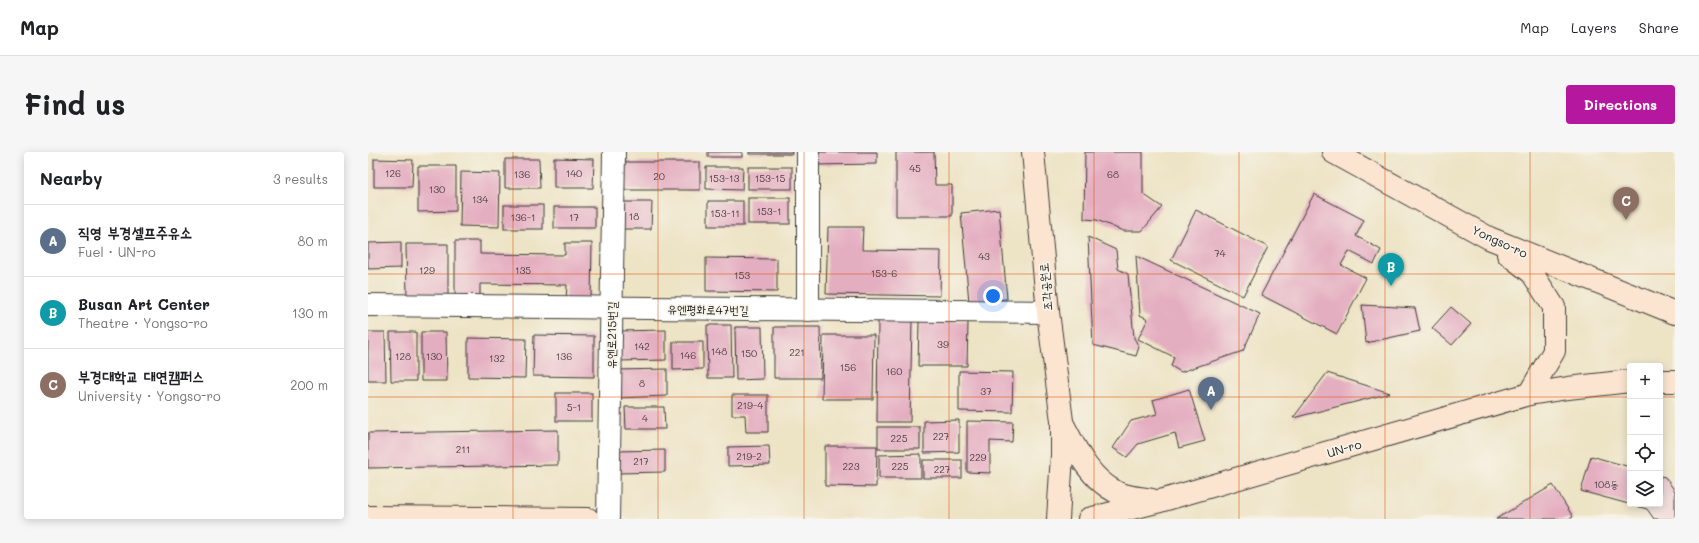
<!DOCTYPE html>
<meta charset="utf-8">
<style>
:root{--surface:#fff;--page:#f6f6f6;--text:#202124;--muted:#757577;--line:#e0e0e0;--accent:#b5179e}
body{margin:0;font-family:Mali,"Poor Story",sans-serif;background:var(--page);color:var(--text)}
.controls{position:absolute;right:12px;bottom:12px;display:grid;overflow:hidden;border-radius:4px;box-shadow:0 2px 10px #0003}
.controls button{width:36px;height:36px;display:grid;place-items:center;padding:0;border:0;border-bottom:1px solid var(--line);background:var(--surface);color:var(--text);font:20px sans-serif}
.you{position:absolute;left:625px;top:144px;width:14px;height:14px;margin:-10px;border:3px solid #fff;border-radius:50%;background:#1a73e8;box-shadow:0 0 0 6px #1a73e833}
.badge{display:grid;place-items:center;width:26px;height:26px;border-radius:50%;background:var(--accent);color:#fff;font-size:13px;font-weight:700}
.pin{position:absolute;translate:-50% -33px;filter:drop-shadow(0 1px 2px #0008)}
.pin::after{content:'';position:absolute;top:21px;width:14px;height:12px;background:inherit;clip-path:polygon(0 0,100% 0,50% 100%)}
.list{margin:0;padding:0;list-style:none}
h2{display:flex;justify-content:space-between;align-items:center;height:52px;margin:0;padding:0 16px;font-size:17px}
h2 small{font-size:13px;font-weight:400;color:var(--muted)}
.list li{display:grid;grid-template-columns:26px 1fr auto;gap:12px;align-items:center;box-sizing:border-box;height:72px;padding:0 16px;border-top:1px solid var(--line)}
.list b{display:block;font-size:15px;white-space:nowrap}
.list p{margin:0;font-size:13px;white-space:nowrap;color:var(--muted)}
.list em{font-size:13px;font-style:normal;color:var(--muted)}
.icon{flex:none;width:22px;height:22px;fill:none;stroke:currentColor;stroke-width:2;stroke-linecap:round;stroke-linejoin:round}
.map{position:relative;flex:none;width:1307px;height:367px;overflow:hidden;border-radius:4px}
header{display:flex;align-items:center;gap:24px;box-sizing:border-box;height:56px;padding:0 20px;background:var(--surface);border-bottom:1px solid var(--line)}
header strong{font-size:19px}
nav{display:flex;gap:22px;margin-inline-start:auto;font-size:14px}
.intro{display:flex;align-items:center;justify-content:space-between;box-sizing:border-box;height:96px;padding:0 24px}
h1{margin:0;font-size:28px}
.button{padding:10px 18px;border-radius:4px;background:var(--accent);color:#fff;font-size:14px;font-weight:700}
main{display:flex;gap:24px;padding:0 24px}
aside{flex:1;background:var(--surface);border-radius:4px;box-shadow:0 2px 10px #0003}
.map>svg:first-child{display:block}
</style>
<header>
<strong>Map</strong>
<nav><a>Map</a><a>Layers</a><a>Share</a></nav>
</header>
<div class="intro"><h1>Find us</h1><a class="button">Directions</a></div>
<main>
<aside>
<h2>Nearby<small>3 results</small></h2>
<ul class="list">
<li><span class="badge" style="background:#5c6f8a">A</span><div><b>직영 부경셀프주유소</b><p>Fuel · UN-ro</p></div><em>80 m</em></li>
<li><span class="badge" style="background:#0f9aa8">B</span><div><b>Busan Art Center</b><p>Theatre · Yongso-ro</p></div><em>130 m</em></li>
<li><span class="badge" style="background:#8d6e63">C</span><div><b>부경대학교 대연캠퍼스</b><p>University · Yongso-ro</p></div><em>200 m</em></li>
</ul>
</aside>
<div class="map">
<svg width="1307" height="367" viewBox="0 0 1307 367">
<rect width="100%" height="100%" fill="#f7f3e8"/>
<filter id="ink" filterUnits="userSpaceOnUse"><feTurbulence type="fractalNoise" baseFrequency=".025" numOctaves="2"/><feDisplacementMap in="SourceGraphic" scale="8" xChannelSelector="R" yChannelSelector="G"/><feConvolveMatrix kernelMatrix="1 2 1 2 8 2 1 2 1" color-interpolation-filters="sRGB"/></filter>
<filter id="wash" filterUnits="userSpaceOnUse"><feTurbulence type="fractalNoise" baseFrequency=".012" numOctaves="4" result="noise"/><feDisplacementMap in="SourceGraphic" scale="16" xChannelSelector="R" yChannelSelector="G"/><feGaussianBlur stdDeviation="0.9" result="paint"/><feColorMatrix in="noise" values="0 0 0 0 0 0 0 0 0 0 0 0 0 0 0 0 0 1.4 0 .05"/><feComposite in="paint" operator="in"/></filter>
<g filter="url(#wash)">
<rect width="100%" height="100%" fill="#ede3c5"/>
<g id="blocks">
<g fill="#e4aec1">
<rect x="340" y="0" width="34" height="5"/>
<rect x="381" y="0" width="43" height="2"/>
<polygon points="447,0 509,0 509,12 447,13"/>
<polygon points="528,0 566,0 567,33 584,33 584,64 528,64"/>
<polygon points="717,0 775,0 775,42 794,55 774,79 755,79 729,68 716,67"/>
<polygon points="186,6 226,7 225,36 186,36"/>
<polygon points="6,7 45,8 44,35 6,35"/>
<polygon points="137,7 171,7 172,36 137,36"/>
<rect x="250" y="10" width="82" height="28"/>
<polygon points="50,14 88,14 88,59 50,60"/>
<polygon points="338,15 375,15 374,38 338,37"/>
<rect x="380" y="15" width="44" height="22"/>
<polygon points="93,20 132,21 131,75 92,74"/>
<polygon points="946,42 996,68 988,84 1013,98 1006,112 981,99 973,113 998,126 969,182 893,143"/>
<rect x="380" y="46" width="42" height="26"/>
<rect x="340" y="49" width="35" height="25"/>
<polygon points="249,50 284,50 283,77 248,77"/>
<rect x="136" y="53" width="39" height="24"/>
<rect x="186" y="55" width="41" height="21"/>
<polygon points="631,57 639,147 601,150 593,61"/>
<polygon points="828,58 900,95 875,144 803,108"/>
<polygon points="460,75 495,75 494,98 573,99 572,144 458,142"/>
<polygon points="720,85 748,98 750,117 760,122 766,186 771,195 768,204 725,193"/>
<polygon points="87,89 112,89 112,102 197,103 197,91 224,91 223,147 198,147 199,133 112,132 112,145 87,145"/>
<polygon points="33,90 33,116 0,117 0,91"/>
<polygon points="38,92 80,92 80,145 39,145"/>
<polygon points="768,104 892,162 875,199 813,220 803,214 806,205 770,187 780,167 772,163"/>
<polygon points="338,106 409,107 409,140 338,139"/>
<polygon points="994,153 1047,156 1052,179 998,191"/>
<polygon points="1083,155 1103,172 1084,193 1064,176"/>
<polygon points="510,167 544,168 542,270 509,270"/>
<polygon points="551,169 600,170 599,214 550,214"/>
<polygon points="339,173 363,173 364,226 340,226"/>
<polygon points="367,175 394,175 395,227 368,228"/>
<polygon points="406,175 452,175 453,226 406,226"/>
<polygon points="298,178 298,208 249,209 249,179"/>
<polygon points="0,180 17,180 18,229 0,229"/>
<polygon points="22,180 48,180 48,229 23,229"/>
<polygon points="53,180 78,180 79,229 53,229"/>
<polygon points="166,183 226,184 226,225 165,224"/>
<polygon points="455,183 506,183 505,247 454,247"/>
<polygon points="100,186 158,187 157,226 100,225"/>
<polygon points="305,190 335,190 335,217 305,218"/>
<polygon points="299,217 299,244 249,246 249,218"/>
<polygon points="591,219 645,220 644,260 591,259"/>
<polygon points="959,221 1022,241 925,266"/>
<polygon points="821,237 837,289 811,296 807,281 770,292 759,305 745,296 763,269 789,262 785,248"/>
<rect x="188" y="241" width="36" height="28"/>
<polygon points="364,243 400,243 400,280 378,280 377,263 364,263"/>
<polygon points="257,255 296,255 297,277 258,277"/>
<polygon points="591,268 591,300 556,301 556,269"/>
<polygon points="599,269 645,270 644,290 622,289 622,321 599,320"/>
<rect x="510" y="275" width="42" height="22"/>
<polygon points="190,278 190,313 0,316 0,281"/>
<polygon points="401,294 402,313 360,314 360,295"/>
<polygon points="457,294 509,294 508,335 457,334"/>
<polygon points="297,298 297,320 249,321 249,299"/>
<polygon points="553,302 553,326 511,326 511,303"/>
<polygon points="1223,304 1262,315 1262,352 1292,352 1292,324 1297,325 1307,339 1307,367 1286,367 1279,357 1213,339"/>
<rect x="555" y="308" width="39" height="18"/>
<polygon points="1185,333 1205,365 1201,367 1128,367"/>
</g>
</g>
</g>
<g filter="url(#ink)">
<use href="#blocks" fill-opacity="0" stroke="#3b3a35" stroke-width="1"/>
<g fill="none" stroke-linecap="round" stroke-linejoin="round">
<g stroke="#3b3a35" stroke-width="24">
<g id="street">
<polyline points="440,0 440,158"/>
<polyline points="0,153 680,160"/>
<polyline points="240,367 246,0"/>
</g>
</g>
<g stroke="#3b3a35" stroke-width="24">
<g id="secondary">
<polyline points="665,0 680,160 694,269 694,303 690,367"/>
<polyline points="965,0 1121,86 1307,161"/>
<polyline points="1140,102 1164,121 1186,155 1186,199 1161,242"/>
<polyline points="1292,229 1307,229"/>
<path d="M696 274C709 299 721 326 748 340 757 345 774 346 784 348"/>
<polyline points="0,365 220,367"/>
<polyline points="721,367 792,349 1161,242 1200,236 1262,229"/>
</g>
</g>
<use href="#street" stroke="#fff" stroke-width="22"/>
<use href="#secondary" stroke="#fce5d0" stroke-width="22"/>
</g>
</g>
<path fill="none" stroke="#de560d" stroke-width="1" stroke-opacity="0.55" d="M145 0V367M290 0V367M436 0V367M581 0V367M726 0V367M871 0V367M1017 0V367M1162 0V367M0 122H1307M0 245H1262M1292 245H1307"/>
<g text-anchor="middle" dominant-baseline="central" stroke-width="3.5" stroke-linejoin="round" paint-order="stroke">
<g font-size="10" fill="#4e4045">
<text x="547" y="16">45</text>
<text x="25" y="21">126</text>
<text x="206" y="21">140</text>
<text x="154" y="22">136</text>
<text x="745" y="22">68</text>
<text x="291" y="24">20</text>
<text x="356" y="26">153-13</text>
<text x="402" y="26">153-15</text>
<text x="69" y="37">130</text>
<text x="112" y="47">134</text>
<text x="401" y="59">153-1</text>
<text x="357" y="61">153-11</text>
<text x="266" y="64">18</text>
<text x="155" y="65">136-1</text>
<text x="206" y="65">17</text>
<text x="852" y="101">74</text>
<text x="616" y="104">43</text>
<text x="59" y="118">129</text>
<text x="155" y="118">135</text>
<text x="516" y="121">153-6</text>
<text x="374" y="123">153</text>
<text x="575" y="192">39</text>
<text x="274" y="194">142</text>
<text x="351" y="199">148</text>
<text x="429" y="200">221</text>
<text x="381" y="201">150</text>
<text x="320" y="203">146</text>
<text x="35" y="204">128</text>
<text x="66" y="204">130</text>
<text x="196" y="204">136</text>
<text x="129" y="206">132</text>
<text x="480" y="215">156</text>
<text x="526" y="219">160</text>
<text x="274" y="231">8</text>
<text x="618" y="239">37</text>
<text x="382" y="253">219-4</text>
<text x="206" y="255">5-1</text>
<text x="277" y="266">4</text>
<text x="573" y="284">227</text>
<text x="531" y="286">225</text>
<text x="95" y="297">211</text>
<text x="381" y="304">219-2</text>
<text x="610" y="305">229</text>
<text x="273" y="309">217</text>
<text x="483" y="314">223</text>
<text x="532" y="314">225</text>
<text x="574" y="317">227</text>
<text x="1238" y="332">108동</text>
</g>
<g font-size="12" fill="#1c1c1c" stroke="#f7f3e8">
<text transform="translate(1132 89) rotate(25)">Yongso-ro</text>
<text transform="translate(677 135) rotate(-95)">조각공원로</text>
<text transform="translate(340 157) rotate(1)">유엔평화로47번길</text>
<text transform="translate(243 183) rotate(-89)">유엔로215번길</text>
<text transform="translate(976 296) rotate(-16)">UN-ro</text>
</g>
</g>
</svg>
<div class="controls">
<button>+</button>
<button>−</button>
<button><svg class="icon" aria-label="locate" viewBox="0 0 24 24"><circle cx="12" cy="12" r="6"/><path d="M12 2v4M12 18v4M2 12h4M18 12h4"/></svg></button>
<button><svg class="icon" aria-label="layers" viewBox="0 0 24 24"><path d="M12 4l9 5-9 5-9-5zM3 14l9 5 9-5"/></svg></button>
</div>
<div class="you"></div>
<div class="pin badge" style="left:843px;top:258px;background:#5c6f8a">A</div>
<div class="pin badge" style="left:1023px;top:134px;background:#0f9aa8">B</div>
<div class="pin badge" style="left:1258px;top:68px;background:#8d6e63">C</div>
</div>
</main>
